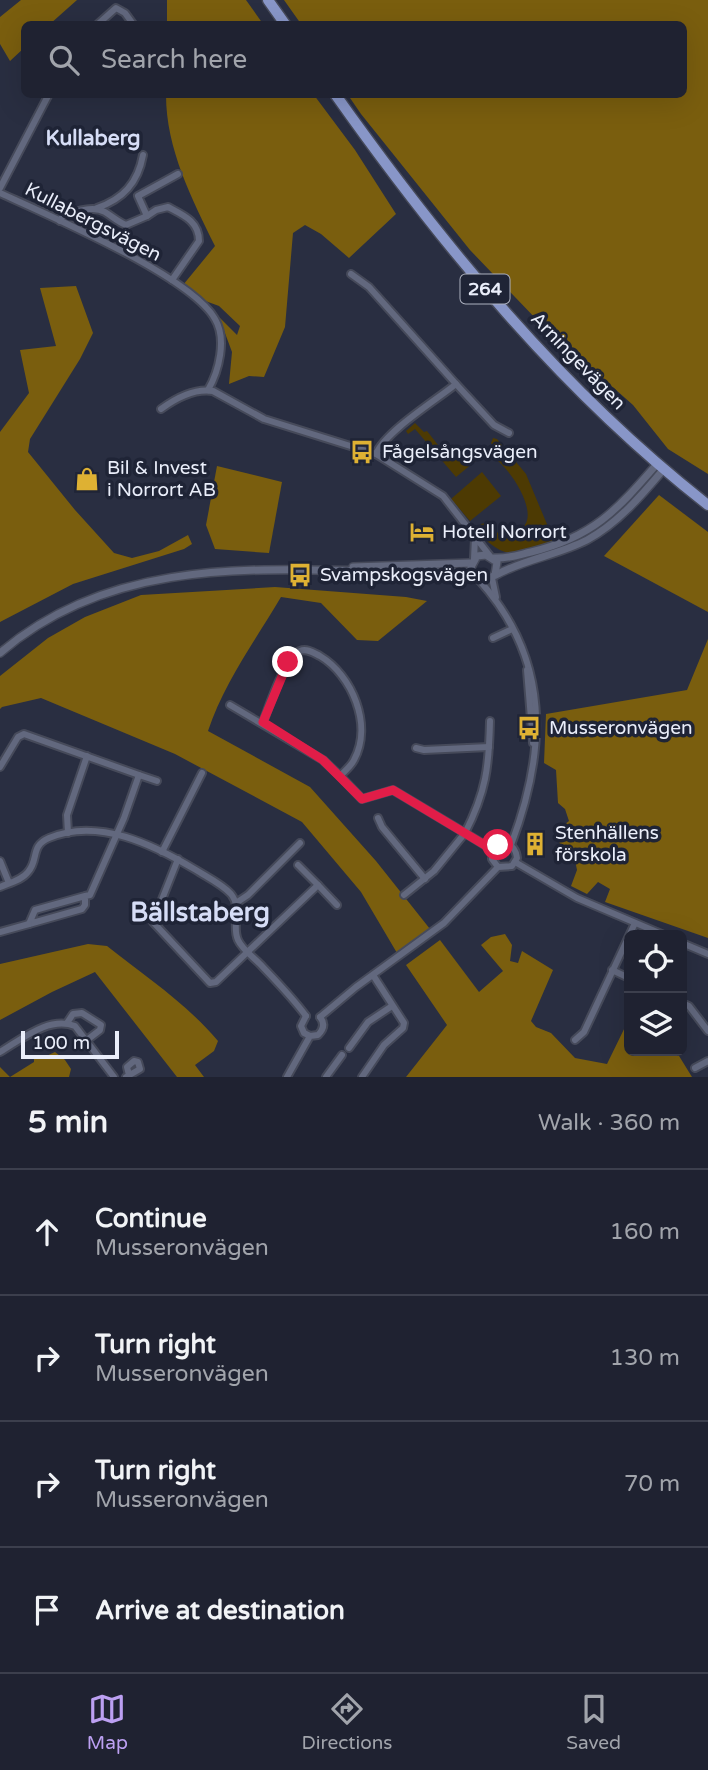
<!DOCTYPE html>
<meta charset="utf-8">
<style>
:root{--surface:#1f2231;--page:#2c2f3d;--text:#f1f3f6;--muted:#a1a4ab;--line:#3c3f4d;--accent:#bca0f2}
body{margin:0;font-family:"Varela Round",sans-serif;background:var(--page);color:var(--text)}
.controls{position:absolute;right:21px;bottom:21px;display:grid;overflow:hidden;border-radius:10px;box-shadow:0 7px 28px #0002}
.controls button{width:63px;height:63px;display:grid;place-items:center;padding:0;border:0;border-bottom:2px solid var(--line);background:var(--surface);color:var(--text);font:35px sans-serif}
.scale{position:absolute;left:21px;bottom:18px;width:98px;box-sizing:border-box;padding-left:7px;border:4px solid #eaeefa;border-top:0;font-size:19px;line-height:24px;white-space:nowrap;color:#eaeefa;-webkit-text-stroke:5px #1f2436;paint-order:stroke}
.stop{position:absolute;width:21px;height:21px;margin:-16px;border:5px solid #e11d48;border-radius:50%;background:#fff}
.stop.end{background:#e11d48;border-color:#fff;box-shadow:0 2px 7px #0008}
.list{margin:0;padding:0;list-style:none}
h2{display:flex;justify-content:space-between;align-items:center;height:91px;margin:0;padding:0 28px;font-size:30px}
h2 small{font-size:23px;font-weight:400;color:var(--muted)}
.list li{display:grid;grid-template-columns:46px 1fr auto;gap:21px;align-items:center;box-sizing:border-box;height:126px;padding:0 28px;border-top:2px solid var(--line)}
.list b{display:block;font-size:26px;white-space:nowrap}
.list p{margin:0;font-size:23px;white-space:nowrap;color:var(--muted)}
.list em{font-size:23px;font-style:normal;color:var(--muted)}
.icon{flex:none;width:38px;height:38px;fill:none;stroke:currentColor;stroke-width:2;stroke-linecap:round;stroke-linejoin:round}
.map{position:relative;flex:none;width:708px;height:1077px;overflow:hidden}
.search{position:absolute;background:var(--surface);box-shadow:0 7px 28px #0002;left:21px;right:21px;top:21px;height:77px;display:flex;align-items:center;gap:18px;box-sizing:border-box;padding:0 24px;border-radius:10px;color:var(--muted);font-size:26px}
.sheet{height:595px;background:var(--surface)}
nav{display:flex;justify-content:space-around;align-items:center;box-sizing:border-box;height:98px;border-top:2px solid var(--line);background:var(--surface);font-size:19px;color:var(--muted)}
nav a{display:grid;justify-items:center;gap:4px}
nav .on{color:var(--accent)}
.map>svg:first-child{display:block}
</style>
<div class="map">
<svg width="708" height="1077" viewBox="0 0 708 1077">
<rect width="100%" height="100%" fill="#292e41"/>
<g fill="#4d3a03">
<polygon points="415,423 424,432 427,431 449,459 468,447 478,459 456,477 415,429 408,434 406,431"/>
<path d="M493 438 497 439 526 474 554 541C517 554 509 563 478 533L481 524 485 523 502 536C511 534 521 532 526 523 535 505 506 462 490 456V449L493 446 491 443Z"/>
<polygon points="482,472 501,496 470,521 451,499"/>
</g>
<g fill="#7a5e0e">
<polygon points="21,0 77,0 50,24 24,24 24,48 10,61 0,44 0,17"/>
<polygon points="167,0 246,0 263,24 167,24"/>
<polygon points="284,0 708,0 708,474 668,449 633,405 539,322 470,250 361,114 348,95 684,94 684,24 301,24"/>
<path d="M166 95H314L355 150 396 214 349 258 321 234 305 225 293 233 285 327 264 377 249 376 229 384 232 352 219 317 237 335 240 326 219 306 200 299 183 285 215 246C192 199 166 149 166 95Z"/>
<polygon points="76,286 93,333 80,359 30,439 28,452 75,510 114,553 132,558 159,551 188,535 192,544 184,549 73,584 0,622 0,432 29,393 20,350 56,346 40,288"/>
<polygon points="217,466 282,482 269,553 215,549 206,525"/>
<polygon points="659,495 708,532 708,612 604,556"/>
<path d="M275 587 406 597 427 601 378 641 357 640 321 603 281 597C255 641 224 683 208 731L310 787 376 861 430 929 397 953 361 892 302 822 175 754 41 698 2 707 0 709V676L48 638 85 617 141 595Z"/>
<polygon points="708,639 708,938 605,902 610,889 598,882 587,894 571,886 577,870 573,850 561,847 557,835 561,827 569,821 565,809 558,803 556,770 544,763 546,714 687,690"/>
<polygon points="505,934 512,945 510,961 518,963 522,951 553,970 531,1021 536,1027 551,1033 575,1058 607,1064 627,1023 629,1051 676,1051 692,1077 406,1077 447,1025 406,965 440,940 479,992 503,971 481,945 491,937"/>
<path d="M88 944 107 946C145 976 187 1004 218 1041L214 1051 195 1065 204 1077H177L95 972 52 992 0 1020V964Z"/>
<polygon points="55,1052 65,1060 71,1069 69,1077 0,1077 0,1067 10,1077 34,1062 34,1057 42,1058"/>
</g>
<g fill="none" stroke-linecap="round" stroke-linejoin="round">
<g stroke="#464a5a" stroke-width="10">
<g id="minor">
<polyline points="98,24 116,8 125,13 133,24"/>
<polyline points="0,188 49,94"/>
<path d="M0 193C48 215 191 276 215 319 227 339 219 371 208 390"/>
<path d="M97 208C123 199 138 183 143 155"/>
<path d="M147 216 156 210 168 207C183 215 199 221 199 241L172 280"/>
<path d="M60 221 63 215C76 212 93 205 105 212 113 217 118 222 126 225L147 216 138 196 178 174"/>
<path d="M351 274 369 287 456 384C435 401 386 431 376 454"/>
<polyline points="456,384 494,425 509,433"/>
<path d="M161 409C176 398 194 388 213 391L264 419 376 454 443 496 490 556"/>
<polyline points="474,559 475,538"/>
<polyline points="492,578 496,597"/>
<path d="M479 580C551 660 547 750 511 845"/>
<polyline points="493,638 512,629"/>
<polyline points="527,670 533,743"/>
<polyline points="230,705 323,760 340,776"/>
<path d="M490 721C489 767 486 792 465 833L493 850"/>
<path d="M263 722C269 707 285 657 300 651 307 648 314 653 320 656 352 675 373 725 354 760 351 766 345 771 340 776L362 799 393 790 465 833 434 871 404 895"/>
<polyline points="416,748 424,750 489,747"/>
<polyline points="0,767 18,737 24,734 139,775"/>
<polyline points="378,818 382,827 425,879"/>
<polyline points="68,833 67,815 87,756"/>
<polyline points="162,852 202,773"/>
<polyline points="178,859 153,922 210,983 216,982 318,885 337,905"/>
<polyline points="0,861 9,883"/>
<polyline points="515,862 577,898 664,935"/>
<polyline points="298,865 318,885"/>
<path d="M0 887C9 883 22 880 28 872 39 860 30 846 49 838 98 817 154 845 196 870 207 877 222 884 231 894 243 909 231 925 238 940 242 949 253 957 260 964 276 981 292 997 306 1016"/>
<polyline points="85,896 85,905 82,909 29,924 35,910 85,896 90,895 124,818 139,775 157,781"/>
<polyline points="236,903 248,895 300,843"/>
<polyline points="0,932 29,924"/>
<polyline points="682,943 708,954"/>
<polyline points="612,970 629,978"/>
<polyline points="682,1003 689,1006 708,1031"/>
<polyline points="306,1016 301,1026 304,1033 310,1036"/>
<path d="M320 1017 356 987 444 923 498 867 512 866 517 858C516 849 512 844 502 843L493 850 492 859 498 867"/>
<polyline points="67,1023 73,1014 82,1013 101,1025 100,1030 87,1040"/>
<polyline points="575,1040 584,1032 635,923"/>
<polyline points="349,1048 368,1022 392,1006"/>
<path d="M0 1052C22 1039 49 1016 75 1026L114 1077"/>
<polyline points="695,1068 708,1061"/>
<polyline points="126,1077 140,1069 138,1062 134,1061 127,1067 129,1075"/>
<path d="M287 1077 310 1036 318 1035C324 1029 325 1023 320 1017"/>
<polyline points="326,1077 342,1055"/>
<polyline points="362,1077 384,1045 403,1028 404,1023 373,975"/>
</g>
</g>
<g stroke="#464a5a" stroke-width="10">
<g id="tertiary">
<path d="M494 558C507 559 518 555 531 552 593 537 616 511 657 464"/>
<polyline points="353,567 471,563"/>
<path d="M496 575C525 559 558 555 587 540 617 524 642 495 663 470"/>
<path d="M0 653C106 562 240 568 371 571 403 572 435 572 467 572 473 576 477 580 484 581L495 575 497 562 486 555 477 556 471 567 474 577"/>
</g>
</g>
<g stroke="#464a5a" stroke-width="13">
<g id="primary">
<polyline points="268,0 285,24"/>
<path d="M335 94C442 245 562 391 708 505"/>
</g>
</g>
<use href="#minor" stroke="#62687e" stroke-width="6"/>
<use href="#tertiary" stroke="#62687e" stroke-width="7"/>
<use href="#primary" stroke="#8896c8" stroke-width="10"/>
</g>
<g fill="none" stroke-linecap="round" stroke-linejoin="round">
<polyline stroke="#e11d48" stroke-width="9" points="288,662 263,722 323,760 362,799 393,790 493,850 498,845"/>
</g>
<defs>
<g id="bus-bare" transform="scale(1.89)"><path d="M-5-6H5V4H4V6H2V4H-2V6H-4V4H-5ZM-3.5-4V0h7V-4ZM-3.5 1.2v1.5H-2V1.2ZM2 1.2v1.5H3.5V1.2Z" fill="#deb133" stroke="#1f2436" stroke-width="2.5" paint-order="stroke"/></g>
<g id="shop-bare" transform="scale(1.89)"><path d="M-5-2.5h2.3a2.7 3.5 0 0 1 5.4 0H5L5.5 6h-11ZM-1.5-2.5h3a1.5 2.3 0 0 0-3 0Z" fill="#deb133" stroke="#1f2436" stroke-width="2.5" paint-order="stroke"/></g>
<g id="hotel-bare" transform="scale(1.89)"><path d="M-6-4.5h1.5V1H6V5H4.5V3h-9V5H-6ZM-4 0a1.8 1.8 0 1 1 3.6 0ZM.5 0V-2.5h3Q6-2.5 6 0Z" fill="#deb133" stroke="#1f2436" stroke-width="2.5" paint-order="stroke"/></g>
<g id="building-bare" transform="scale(1.89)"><path d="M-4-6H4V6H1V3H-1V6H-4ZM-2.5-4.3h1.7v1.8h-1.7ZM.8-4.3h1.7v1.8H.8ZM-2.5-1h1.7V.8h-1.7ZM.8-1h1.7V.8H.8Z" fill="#deb133" stroke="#1f2436" stroke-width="2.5" paint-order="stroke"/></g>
</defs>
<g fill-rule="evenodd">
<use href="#bus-bare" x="362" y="452"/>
<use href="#shop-bare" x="87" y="479"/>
<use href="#hotel-bare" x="422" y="532"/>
<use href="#bus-bare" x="300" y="575"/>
<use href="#bus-bare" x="529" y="728"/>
<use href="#building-bare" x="535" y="844"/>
</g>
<g text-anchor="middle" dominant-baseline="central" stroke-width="7" stroke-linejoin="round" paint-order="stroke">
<rect fill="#1f2436" stroke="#adb1bf" stroke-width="2" x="460.5" y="274.5" width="49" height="29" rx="5"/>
<g font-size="18" font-weight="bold" fill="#eaeefa">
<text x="485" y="289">264</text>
</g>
<g font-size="19" fill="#eaeefa" stroke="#1f2436">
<text transform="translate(93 222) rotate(27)">Kullabergsvägen</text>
<text transform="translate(578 361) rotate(46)">Arningevägen</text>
</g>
<g font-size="19" fill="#eaeefa" stroke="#1f2436" text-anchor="start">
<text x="382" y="452">Fågelsångsvägen</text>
<text x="107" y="468">Bil &amp; Invest<tspan x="107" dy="22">i Norrort AB</tspan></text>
<text x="442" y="532">Hotell Norrort</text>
<text x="320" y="575">Svampskogsvägen</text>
<text x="549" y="728">Musseronvägen</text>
<text x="555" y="833">Stenhällens<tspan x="555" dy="22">förskola</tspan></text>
</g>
<g font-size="21" font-weight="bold" fill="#d6ddf6" stroke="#1f2436">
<text x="93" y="138">Kullaberg</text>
</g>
<g font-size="26" font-weight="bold" fill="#d6ddf6" stroke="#1f2436">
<text x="200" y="912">Bällstaberg</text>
</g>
</g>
</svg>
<div class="controls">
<button><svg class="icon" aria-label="locate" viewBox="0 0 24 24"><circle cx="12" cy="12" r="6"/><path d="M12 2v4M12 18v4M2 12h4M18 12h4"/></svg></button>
<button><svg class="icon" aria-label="layers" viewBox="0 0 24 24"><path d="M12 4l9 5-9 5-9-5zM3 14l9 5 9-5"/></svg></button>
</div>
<div class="scale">100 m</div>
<div class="stop" style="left:498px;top:845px"></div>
<div class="stop end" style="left:288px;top:662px"></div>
<div class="search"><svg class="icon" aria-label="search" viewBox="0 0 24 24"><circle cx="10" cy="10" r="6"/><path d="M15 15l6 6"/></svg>Search here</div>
</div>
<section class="sheet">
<h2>5 min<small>Walk · 360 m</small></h2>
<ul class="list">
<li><svg class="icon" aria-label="ahead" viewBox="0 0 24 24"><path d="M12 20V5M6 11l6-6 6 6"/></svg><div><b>Continue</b><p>Musseronvägen</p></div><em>160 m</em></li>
<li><svg class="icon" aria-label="right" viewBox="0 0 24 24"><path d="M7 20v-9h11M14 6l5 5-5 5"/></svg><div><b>Turn right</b><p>Musseronvägen</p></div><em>130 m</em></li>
<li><svg class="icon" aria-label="right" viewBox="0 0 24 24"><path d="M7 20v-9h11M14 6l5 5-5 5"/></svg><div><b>Turn right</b><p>Musseronvägen</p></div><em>70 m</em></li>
<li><svg class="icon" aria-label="arrive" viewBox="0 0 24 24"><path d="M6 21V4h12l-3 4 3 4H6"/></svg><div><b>Arrive at destination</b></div></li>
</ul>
</section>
<nav>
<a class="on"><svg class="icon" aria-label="map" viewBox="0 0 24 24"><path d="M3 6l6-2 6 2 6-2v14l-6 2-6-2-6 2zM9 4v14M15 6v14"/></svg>Map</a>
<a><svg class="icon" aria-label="directions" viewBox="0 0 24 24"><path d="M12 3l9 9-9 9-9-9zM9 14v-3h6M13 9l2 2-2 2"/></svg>Directions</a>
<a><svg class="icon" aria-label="saved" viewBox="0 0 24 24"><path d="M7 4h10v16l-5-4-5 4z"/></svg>Saved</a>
</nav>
